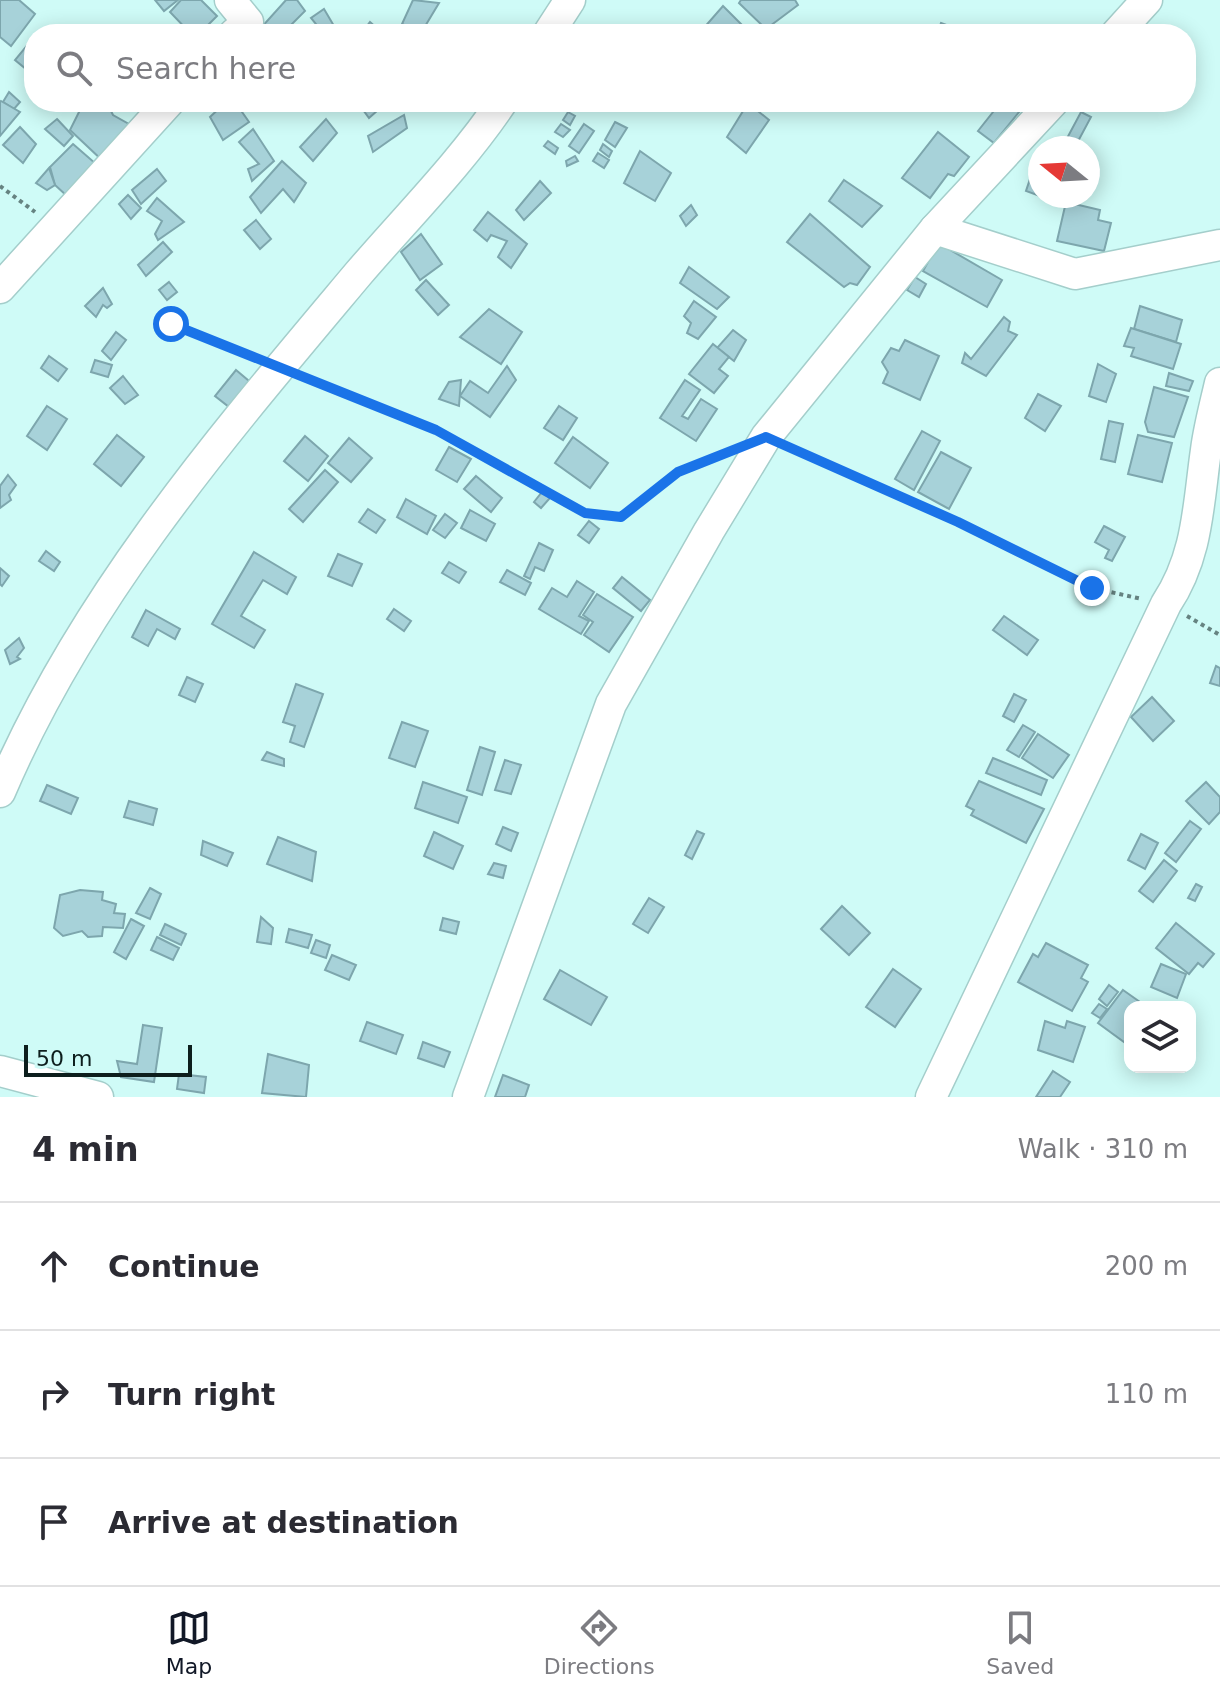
<!DOCTYPE html>
<meta charset="utf-8">
<style>
:root{--surface:#fff;--page:#f7f7f7;--text:#2b2b33;--muted:#7c7c81;--line:#e1e1e2;--accent:#111827}
body{margin:0;font-family:"DejaVu Sans",sans-serif;background:var(--page);color:var(--text)}
.controls{position:absolute;right:24px;bottom:24px;display:grid;overflow:hidden;border-radius:16px;box-shadow:0 4px 20px #0003}
.controls button{width:72px;height:72px;display:grid;place-items:center;padding:0;border:0;border-bottom:2px solid var(--line);background:var(--surface);color:var(--text);font:40px sans-serif}
.compass{position:absolute;left:1028px;top:136px;width:72px;height:72px;border-radius:50%;background:var(--surface);box-shadow:0 4px 20px #0003;rotate:288deg}
.scale{position:absolute;left:24px;bottom:20px;width:168px;box-sizing:border-box;padding-left:8px;border:4px solid #0d1e1d;border-top:0;font-size:22px;line-height:28px;white-space:nowrap;color:#0d1e1d;-webkit-text-stroke:6px #cffbf7;paint-order:stroke}
.stop{position:absolute;width:24px;height:24px;margin:-18px;border:6px solid #1a73e8;border-radius:50%;background:#fff}
.stop.end{background:#1a73e8;border-color:#fff;box-shadow:0 2px 8px #0008}
.list{margin:0;padding:0;list-style:none}
h2{display:flex;justify-content:space-between;align-items:center;height:104px;margin:0;padding:0 32px;font-size:34px}
h2 small{font-size:26px;font-weight:400;color:var(--muted)}
.list li{display:grid;grid-template-columns:52px 1fr auto;gap:24px;align-items:center;box-sizing:border-box;height:128px;padding:0 32px;border-top:2px solid var(--line)}
.list b{display:block;font-size:30px;white-space:nowrap}
.list em{font-size:26px;font-style:normal;color:var(--muted)}
.icon{flex:none;width:44px;height:44px;fill:none;stroke:currentColor;stroke-width:2;stroke-linecap:round;stroke-linejoin:round}
.map{position:relative;flex:none;width:1220px;height:1097px;overflow:hidden}
.search{position:absolute;background:var(--surface);box-shadow:0 4px 20px #0003;left:24px;right:24px;top:24px;height:88px;display:flex;align-items:center;gap:20px;box-sizing:border-box;padding:0 28px;border-radius:32px;color:var(--muted);font-size:30px}
.sheet{height:488px;background:var(--surface)}
nav{display:flex;justify-content:space-around;align-items:center;box-sizing:border-box;height:112px;border-top:2px solid var(--line);background:var(--surface);font-size:22px;color:var(--muted)}
nav a{display:grid;justify-items:center;gap:4px}
nav .on{color:var(--accent)}
.map>svg:first-child{display:block}
</style>
<div class="map">
<svg width="1220" height="1097" viewBox="0 0 1220 1097">
<rect width="100%" height="100%" fill="#cffbf7"/>
<g fill="#a7d2d9" stroke="#7da6ad" stroke-width="2">
<polygon points="0,0 19,0 35,14 11,46 0,37"/>
<polygon points="155,0 178,0 164,11"/>
<polygon points="181,0 201,0 217,16 199,34 191,34 170,12"/>
<polygon points="286,0 297,0 305,11 282,34 262,34 259,30"/>
<polygon points="413,0 439,3 421,33 402,24"/>
<polygon points="741,0 795,0 798,5 766,29 739,3"/>
<polygon points="723,6 751,34 705,34 702,30"/>
<polygon points="324,9 337,31 334,34 315,34 311,28 316,24 311,18"/>
<polygon points="370,22 378,29 374,34 361,34"/>
<polygon points="941,23 963,31 962,34 937,34"/>
<polygon points="34,37 34,60 26,69 15,60"/>
<polygon points="9,92 20,102 14,109 3,102"/>
<polygon points="1,101 20,112 0,136 0,102"/>
<polygon points="84,102 97,102 110,109 113,115 136,128 104,162 70,130"/>
<polygon points="226,102 235,102 249,122 223,140 210,117"/>
<polygon points="366,102 374,102 378,110 369,118 361,107"/>
<polygon points="1001,102 1008,102 1019,112 994,143 978,131"/>
<polygon points="748,103 769,120 746,153 727,137"/>
<polygon points="568,112 575,116 570,125 563,120"/>
<polygon points="1081,112 1091,117 1075,147 1065,142"/>
<polygon points="404,115 407,128 373,152 368,136"/>
<polygon points="57,119 73,136 64,146 45,129"/>
<polygon points="326,119 337,133 313,161 300,147"/>
<polygon points="615,122 627,128 615,147 605,140"/>
<polygon points="561,124 570,130 563,137 555,132"/>
<polygon points="584,124 594,131 579,153 569,146"/>
<polygon points="20,127 36,144 23,163 3,145"/>
<polygon points="253,129 274,161 252,181 248,169 259,164 239,142"/>
<polygon points="938,132 969,157 954,176 948,174 930,198 902,178"/>
<polygon points="548,141 558,148 555,154 544,146"/>
<polygon points="73,144 96,164 67,196 55,185 50,167"/>
<polygon points="603,144 612,151 609,157 600,150"/>
<polygon points="640,151 671,173 655,201 624,183"/>
<polygon points="598,153 609,160 604,168 593,161"/>
<polygon points="575,156 578,161 567,166 566,161"/>
<polygon points="282,161 306,183 294,202 283,189 261,213 250,197"/>
<polygon points="49,168 55,185 47,190 36,183"/>
<polygon points="157,169 166,181 141,204 132,190"/>
<polygon points="1031,176 1040,179 1040,196 1026,191"/>
<polygon points="844,180 882,206 862,227 829,201"/>
<polygon points="540,181 551,193 524,220 516,210"/>
<polygon points="128,195 141,208 131,219 119,204"/>
<polygon points="157,198 184,222 158,240 155,234 162,221 147,211"/>
<polygon points="1066,202 1100,210 1098,220 1111,223 1104,251 1057,241"/>
<polygon points="691,205 697,215 686,226 680,216"/>
<polygon points="488,212 527,244 511,268 498,257 507,241 491,235 487,241 474,230"/>
<polygon points="810,214 870,267 857,285 850,283 844,287 787,242"/>
<polygon points="256,220 271,239 260,249 244,230"/>
<polygon points="421,234 442,264 420,280 401,252"/>
<polygon points="933,240 1002,280 987,307 923,271 928,262 921,259"/>
<polygon points="163,242 172,252 146,276 138,265"/>
<polygon points="689,267 729,297 717,309 680,283"/>
<polygon points="915,277 926,284 919,297 907,290"/>
<polygon points="426,280 449,305 438,315 416,290"/>
<polygon points="169,282 177,292 167,300 159,290"/>
<polygon points="103,288 112,304 107,308 103,305 96,317 85,306"/>
<polygon points="694,301 716,317 698,339 687,333 691,323 684,316"/>
<polygon points="1140,306 1182,320 1176,342 1134,329"/>
<polygon points="489,309 522,332 501,364 460,337"/>
<polygon points="1004,317 1010,322 1008,331 1017,335 986,376 962,363 965,353 971,359"/>
<polygon points="1131,328 1181,344 1173,369 1131,356 1134,348 1124,346"/>
<polygon points="733,330 746,340 734,361 717,348"/>
<polygon points="116,332 126,340 111,360 102,351"/>
<polygon points="905,340 939,356 920,400 883,383 888,372 882,362 891,348 899,351"/>
<polygon points="713,344 729,357 719,369 728,376 714,393 689,374"/>
<polygon points="49,356 67,369 58,381 41,368"/>
<polygon points="95,360 112,365 108,377 91,372"/>
<polygon points="1098,364 1116,374 1106,402 1089,396"/>
<polygon points="507,366 516,380 490,417 460,396 470,381 488,393"/>
<polygon points="236,370 249,381 229,407 215,396"/>
<polygon points="1169,373 1193,381 1189,391 1166,386"/>
<polygon points="123,376 138,395 125,404 110,388"/>
<polygon points="461,380 459,406 439,399 449,382"/>
<polygon points="685,380 700,390 682,416 688,419 701,399 717,409 696,441 660,418"/>
<polygon points="1154,387 1188,397 1174,437 1148,432 1145,422"/>
<polygon points="1038,394 1061,406 1045,431 1025,418"/>
<polygon points="47,406 67,419 47,450 27,436"/>
<polygon points="559,406 577,418 563,440 544,428"/>
<polygon points="1109,421 1123,424 1115,462 1101,459"/>
<polygon points="922,431 940,441 914,490 895,479"/>
<polygon points="117,435 144,457 121,486 94,464"/>
<polygon points="1138,435 1172,443 1162,482 1128,474"/>
<polygon points="305,436 328,456 308,481 284,461"/>
<polygon points="573,437 608,463 590,488 555,463"/>
<polygon points="349,438 372,458 351,482 328,463"/>
<polygon points="449,447 471,459 457,482 436,470"/>
<polygon points="941,452 971,468 949,509 918,492"/>
<polygon points="325,470 338,482 303,522 289,509"/>
<polygon points="8,475 16,485 9,495 11,500 0,508 0,486"/>
<polygon points="476,476 502,498 491,512 464,489"/>
<polygon points="542,492 550,498 541,508 534,502"/>
<polygon points="406,499 436,516 427,534 397,517"/>
<polygon points="368,509 385,520 376,533 359,522"/>
<polygon points="470,510 495,524 486,541 461,528"/>
<polygon points="445,514 457,523 445,538 433,530"/>
<polygon points="589,521 599,529 589,543 578,535"/>
<polygon points="1104,526 1125,537 1112,561 1105,558 1109,550 1095,542"/>
<polygon points="539,543 553,550 544,571 535,567 530,579 524,576"/>
<polygon points="46,551 60,562 54,571 39,561"/>
<polygon points="254,552 296,577 287,594 263,580 241,616 265,630 254,648 212,624"/>
<polygon points="338,554 362,564 352,586 328,576"/>
<polygon points="449,562 466,572 459,583 442,573"/>
<polygon points="0,568 9,576 2,586 0,584"/>
<polygon points="507,570 531,583 525,595 500,582"/>
<polygon points="622,577 650,600 641,611 613,588"/>
<polygon points="577,581 594,592 579,616 589,621 581,634 539,609 552,588 567,597"/>
<polygon points="597,594 633,617 609,652 584,635 593,622 583,615"/>
<polygon points="394,609 411,621 404,631 387,619"/>
<polygon points="146,610 180,629 175,639 157,629 148,646 132,637"/>
<polygon points="1004,616 1038,640 1027,655 993,630"/>
<polygon points="19,638 24,648 17,657 20,659 10,664 5,650"/>
<polygon points="1216,666 1220,668 1220,686 1210,683"/>
<polygon points="187,677 203,684 195,702 179,695"/>
<polygon points="296,684 323,694 304,747 290,742 295,726 283,722"/>
<polygon points="1014,694 1026,700 1014,722 1003,716"/>
<polygon points="1152,697 1174,721 1153,741 1131,717"/>
<polygon points="402,722 428,731 415,767 389,758"/>
<polygon points="1023,725 1035,732 1019,757 1007,750"/>
<polygon points="1038,734 1069,755 1053,778 1022,758"/>
<polygon points="480,747 495,752 482,795 467,790"/>
<polygon points="267,752 284,759 284,766 262,760"/>
<polygon points="993,758 1047,780 1041,795 986,773"/>
<polygon points="505,760 521,765 511,794 495,790"/>
<polygon points="979,781 1044,809 1026,843 971,815 974,810 966,806"/>
<polygon points="423,782 467,797 458,823 415,808"/>
<polygon points="1206,782 1220,797 1220,812 1209,824 1186,801"/>
<polygon points="47,785 78,798 71,814 40,801"/>
<polygon points="129,801 157,809 153,825 124,817"/>
<polygon points="1190,821 1201,829 1176,862 1165,853"/>
<polygon points="503,827 518,833 511,851 496,844"/>
<polygon points="697,831 704,834 692,859 685,855"/>
<polygon points="434,832 463,846 453,869 424,856"/>
<polygon points="1141,834 1158,843 1145,869 1128,860"/>
<polygon points="278,837 316,852 312,881 267,864"/>
<polygon points="203,841 233,853 227,866 201,855"/>
<polygon points="1164,860 1177,871 1153,902 1139,891"/>
<polygon points="494,863 506,866 503,878 488,874"/>
<polygon points="1196,884 1202,887 1195,901 1188,898"/>
<polygon points="150,888 161,894 150,919 136,913"/>
<polygon points="80,890 103,892 102,900 116,904 114,913 125,914 123,928 103,927 102,936 88,937 82,931 63,936 54,928 60,895"/>
<polygon points="649,898 664,907 648,933 633,924"/>
<polygon points="842,906 870,933 849,955 821,929"/>
<polygon points="261,917 273,928 271,944 257,942"/>
<polygon points="443,918 459,922 456,934 440,930"/>
<polygon points="131,919 144,926 126,959 114,952"/>
<polygon points="1176,923 1214,954 1203,967 1198,963 1189,974 1156,948"/>
<polygon points="165,924 186,934 181,945 160,935"/>
<polygon points="289,929 312,935 308,948 286,942"/>
<polygon points="157,937 179,948 173,960 151,950"/>
<polygon points="316,940 330,945 326,958 311,953"/>
<polygon points="1046,943 1088,965 1081,978 1088,982 1072,1011 1018,982 1033,954 1038,957"/>
<polygon points="332,955 356,965 349,980 325,970"/>
<polygon points="1161,964 1186,974 1177,998 1151,987"/>
<polygon points="893,969 921,989 895,1027 866,1007"/>
<polygon points="560,970 607,997 591,1025 544,999"/>
<polygon points="1109,985 1118,992 1107,1006 1099,999"/>
<polygon points="1123,990 1147,1007 1130,1007 1130,1033 1124,1042 1098,1023"/>
<polygon points="1099,1004 1107,1009 1100,1018 1092,1013"/>
<polygon points="1045,1021 1065,1028 1067,1021 1085,1027 1073,1062 1038,1050"/>
<polygon points="367,1022 403,1035 396,1054 360,1041"/>
<polygon points="143,1025 162,1028 154,1082 121,1077 117,1061 137,1064"/>
<polygon points="423,1042 450,1052 444,1067 418,1058"/>
<polygon points="268,1054 309,1065 306,1097 262,1093"/>
<polygon points="1053,1071 1070,1082 1060,1097 1036,1097"/>
<polygon points="179,1074 206,1077 204,1093 177,1089"/>
<polygon points="503,1075 529,1085 525,1097 495,1097"/>
</g>
<g fill="none" stroke-linecap="round" stroke-linejoin="round">
<g stroke="#a4cecb" stroke-width="33">
<g id="minor">
<polyline points="230,0 248,22 234,34"/>
<polyline points="548,34 570,0"/>
<polyline points="1116,34 1147,0"/>
<polyline points="935,229 1075,274 1220,245"/>
<polyline points="0,288 169,102"/>
<path d="M0 792C83 597 223 435 358 274 406 218 461 163 502 102"/>
<polyline points="0,1071 98,1097"/>
<polyline points="468,1097 611,704 709,531 766,437 935,229 1053,102"/>
<path d="M931 1097 1166 604C1198 556 1198 506 1206 450 1209 427 1215 405 1220 383"/>
</g>
</g>
<g stroke="#668381" stroke-width="4" stroke-dasharray="4 4" stroke-linecap="butt">
<polyline points="0,186 35,212"/>
<polyline points="171,324 255,355"/>
<polyline points="304,375 436,430 585,513 621,517 678,472 724,454"/>
<polyline points="791,448 958,522 1092,588 1142,599"/>
<polyline points="1187,616 1220,635"/>
</g>
<use href="#minor" stroke="#fff" stroke-width="30"/>
</g>
<g fill="none" stroke-linecap="round" stroke-linejoin="round">
<polyline stroke="#1a73e8" stroke-width="10" points="171,324 436,430 585,513 621,517 678,472 766,437 958,522 1092,588"/>
</g>
</svg>
<div class="controls">
<button><svg class="icon" aria-label="layers" viewBox="0 0 24 24"><path d="M12 4l9 5-9 5-9-5zM3 14l9 5 9-5"/></svg></button>
</div>
<svg class="compass" viewBox="-18 -18 36 36"><path d="M0-13l5 13h-10z" fill="#e53935"/><path d="M0 13l5-13h-10z" fill="#7c7c81"/></svg>
<div class="scale">50 m</div>
<div class="stop" style="left:171px;top:324px"></div>
<div class="stop end" style="left:1092px;top:588px"></div>
<div class="search"><svg class="icon" aria-label="search" viewBox="0 0 24 24"><circle cx="10" cy="10" r="6"/><path d="M15 15l6 6"/></svg>Search here</div>
</div>
<section class="sheet">
<h2>4 min<small>Walk · 310 m</small></h2>
<ul class="list">
<li><svg class="icon" aria-label="ahead" viewBox="0 0 24 24"><path d="M12 20V5M6 11l6-6 6 6"/></svg><div><b>Continue</b></div><em>200 m</em></li>
<li><svg class="icon" aria-label="right" viewBox="0 0 24 24"><path d="M7 20v-9h11M14 6l5 5-5 5"/></svg><div><b>Turn right</b></div><em>110 m</em></li>
<li><svg class="icon" aria-label="arrive" viewBox="0 0 24 24"><path d="M6 21V4h12l-3 4 3 4H6"/></svg><div><b>Arrive at destination</b></div></li>
</ul>
</section>
<nav>
<a class="on"><svg class="icon" aria-label="map" viewBox="0 0 24 24"><path d="M3 6l6-2 6 2 6-2v14l-6 2-6-2-6 2zM9 4v14M15 6v14"/></svg>Map</a>
<a><svg class="icon" aria-label="directions" viewBox="0 0 24 24"><path d="M12 3l9 9-9 9-9-9zM9 14v-3h6M13 9l2 2-2 2"/></svg>Directions</a>
<a><svg class="icon" aria-label="saved" viewBox="0 0 24 24"><path d="M7 4h10v16l-5-4-5 4z"/></svg>Saved</a>
</nav>
